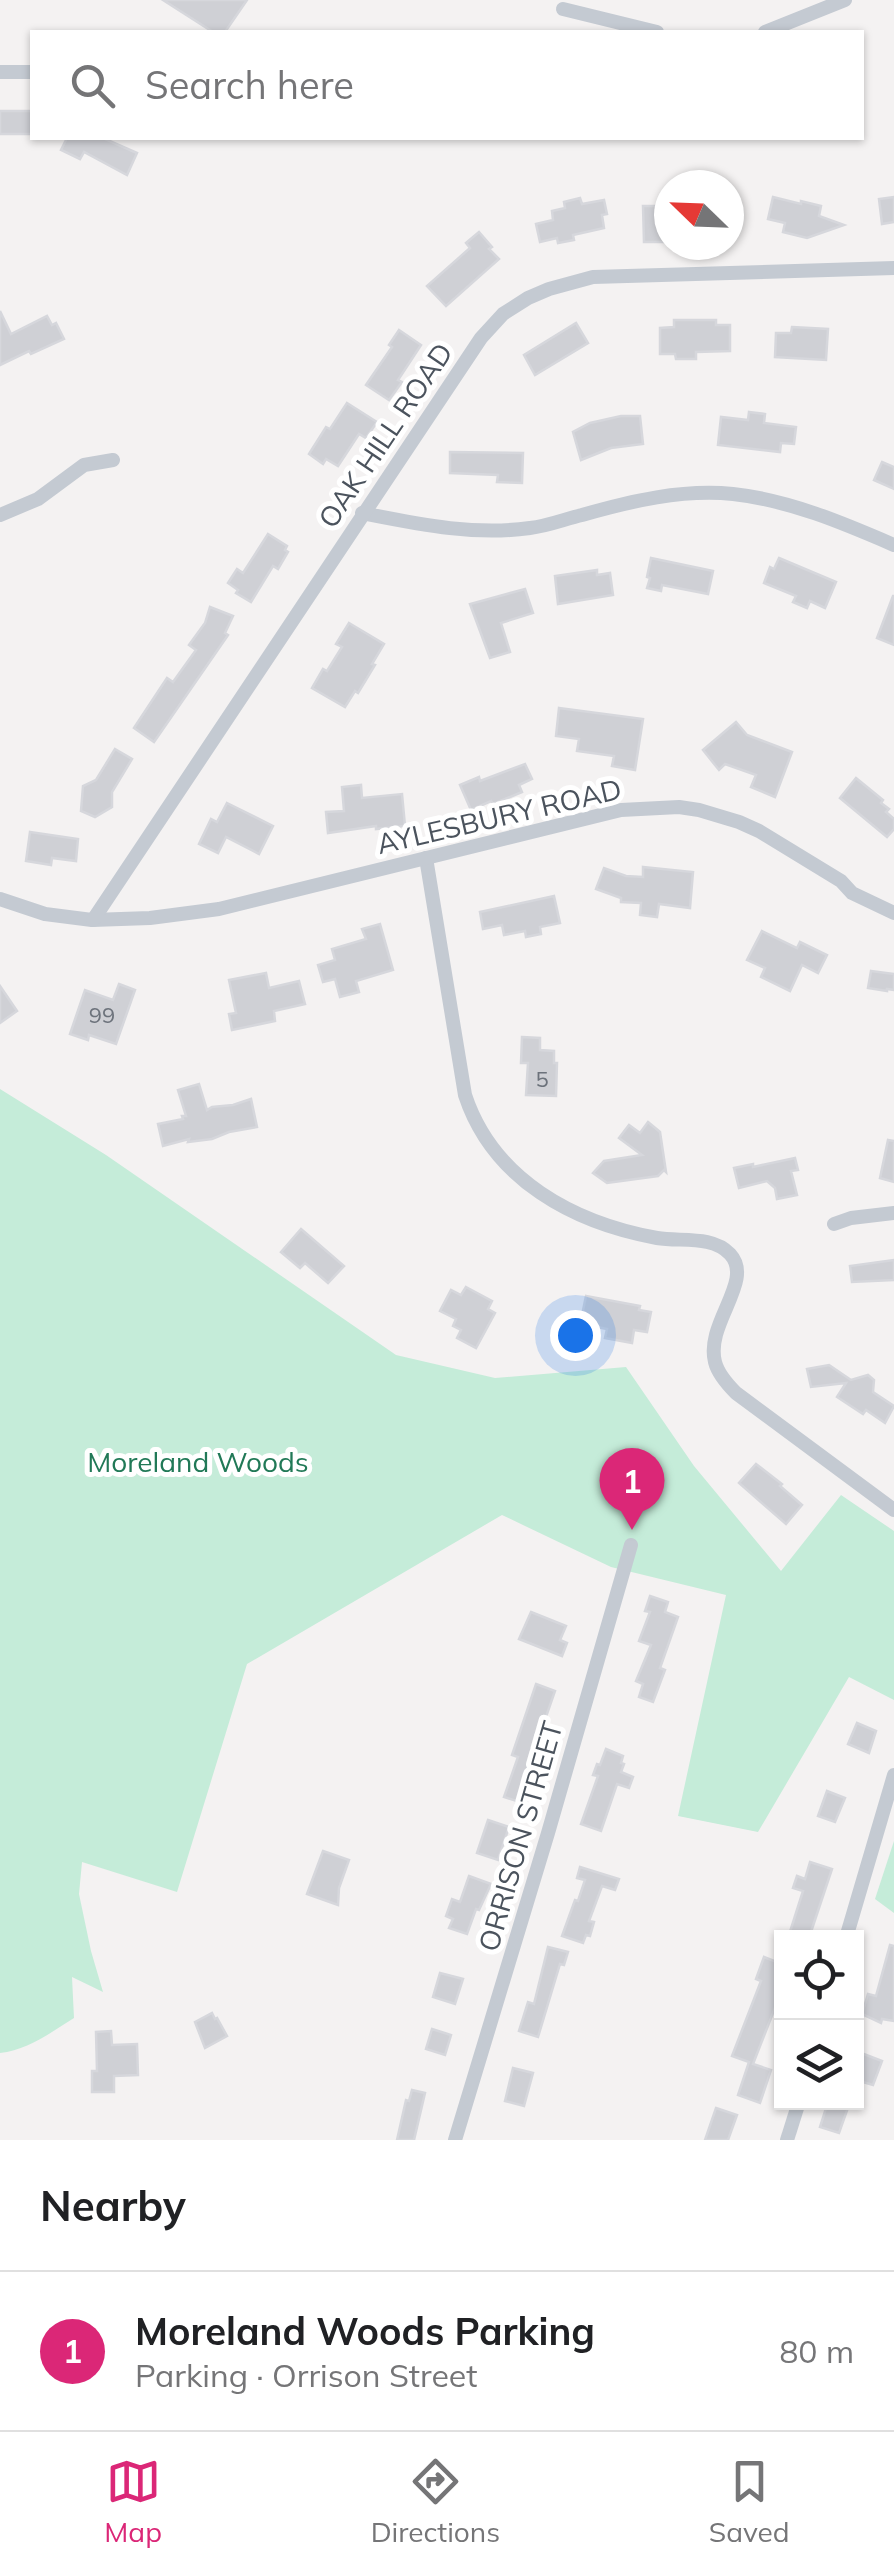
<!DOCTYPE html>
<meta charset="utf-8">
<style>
:root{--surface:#fff;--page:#f2f2f2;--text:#202124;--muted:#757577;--line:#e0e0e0;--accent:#db2777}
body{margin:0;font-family:Mulish,sans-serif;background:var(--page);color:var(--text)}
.controls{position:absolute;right:30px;bottom:30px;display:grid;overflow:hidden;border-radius:0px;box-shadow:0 2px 8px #0004}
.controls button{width:90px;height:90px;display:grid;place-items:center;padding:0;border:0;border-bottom:2px solid var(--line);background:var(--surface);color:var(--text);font:50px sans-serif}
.compass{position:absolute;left:654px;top:170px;width:90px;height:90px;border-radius:50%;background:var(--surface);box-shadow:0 2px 8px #0004;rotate:293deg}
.you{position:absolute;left:575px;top:1335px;width:35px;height:35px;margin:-25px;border:8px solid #fff;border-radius:50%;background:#1a73e8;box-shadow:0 0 0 15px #1a73e833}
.badge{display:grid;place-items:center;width:65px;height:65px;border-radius:50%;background:var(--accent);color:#fff;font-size:32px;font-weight:700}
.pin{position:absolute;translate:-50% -82px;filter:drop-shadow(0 2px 5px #0008)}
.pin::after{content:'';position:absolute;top:52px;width:35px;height:30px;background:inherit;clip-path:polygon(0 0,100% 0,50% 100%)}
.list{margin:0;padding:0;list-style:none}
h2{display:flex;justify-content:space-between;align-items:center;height:130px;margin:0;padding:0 40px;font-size:42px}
h2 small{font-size:32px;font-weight:400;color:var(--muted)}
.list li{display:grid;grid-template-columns:65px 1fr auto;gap:30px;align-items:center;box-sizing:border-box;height:160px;padding:0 40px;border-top:2px solid var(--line)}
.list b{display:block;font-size:38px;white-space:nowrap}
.list p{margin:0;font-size:32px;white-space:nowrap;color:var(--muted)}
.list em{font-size:32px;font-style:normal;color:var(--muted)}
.icon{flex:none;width:55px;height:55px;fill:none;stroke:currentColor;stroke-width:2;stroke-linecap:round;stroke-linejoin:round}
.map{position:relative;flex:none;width:894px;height:2140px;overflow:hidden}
.search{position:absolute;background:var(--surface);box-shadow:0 2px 8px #0004;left:30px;right:30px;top:30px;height:110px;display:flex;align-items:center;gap:25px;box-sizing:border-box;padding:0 35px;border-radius:0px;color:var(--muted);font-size:38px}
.sheet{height:290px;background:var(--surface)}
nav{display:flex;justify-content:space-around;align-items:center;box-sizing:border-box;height:140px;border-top:2px solid var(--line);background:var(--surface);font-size:28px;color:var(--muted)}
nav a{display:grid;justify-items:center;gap:5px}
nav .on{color:var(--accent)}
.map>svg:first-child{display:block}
</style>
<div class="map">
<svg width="894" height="2140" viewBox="0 0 894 2140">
<rect width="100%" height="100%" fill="#f4f2f2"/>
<g fill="#c5ecd9">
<path d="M0 1089 106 1155 396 1355 495 1378 626 1367 694 1466 781 1571 841 1495 894 1531V1700L849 1677 758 1832 678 1816 726 1595 611 1567 502 1515 247 1664 177 1892 82 1862 79 1894 91 1951 103 1992 72 1977 74 2018C50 2033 28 2050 0 2053Z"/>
<polygon points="894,1841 894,1913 875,1899"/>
</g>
<g fill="#cfd0d5" stroke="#d6d7dc" stroke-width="2.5">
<polygon points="163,0 247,0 225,32 213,32"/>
<rect x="0" y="111" width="32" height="23"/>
<polygon points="67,138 103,138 137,153 127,175 84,152 80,159 61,150"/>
<polygon points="773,197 801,204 801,201 821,206 819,216 844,225 807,238 783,232 785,223 768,219"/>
<polygon points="894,197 894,222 882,224 879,199"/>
<polygon points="580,198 582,204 604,200 607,214 602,215 604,228 573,235 574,240 558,243 557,238 540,242 536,224 553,220 552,211 565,208 564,202"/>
<polygon points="643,206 669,206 669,230 665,230 665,242 644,242"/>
<polygon points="479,232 492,247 489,249 499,259 446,306 427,286 470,248 466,243"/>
<polygon points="0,311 11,334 47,316 52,325 56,323 64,339 31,354 29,351 0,365"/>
<polygon points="674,320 716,320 716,325 730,325 730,351 696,352 696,359 676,359 675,354 660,354 660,328 674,327"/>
<polygon points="576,323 588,343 535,375 524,355"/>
<polygon points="792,327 828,329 826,360 775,357 776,333 791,333"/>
<polygon points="399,330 421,345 398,380 402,382 389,400 366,385 392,347 389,345"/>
<polygon points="347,403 377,422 366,438 359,434 338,466 326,459 323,464 309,454 326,427 330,429"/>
<polygon points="749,412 765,414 764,423 796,427 794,444 781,443 780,452 718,445 721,417 748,420"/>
<polygon points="621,416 640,416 643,444 611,448 581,460 573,432 590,423"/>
<polygon points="450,452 523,453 522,483 497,482 498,475 450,473"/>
<polygon points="882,462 894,467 894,489 874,480"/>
<polygon points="268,534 287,546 285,550 288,552 278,569 273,566 251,602 236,593 238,590 228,583 237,569 243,573"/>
<polygon points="651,558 713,571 708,594 662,585 661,591 647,588 650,578 647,577"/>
<polygon points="779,558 836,582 825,608 810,601 807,608 793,602 796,596 764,583 770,567 774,569"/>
<polygon points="597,570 597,575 610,573 613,595 558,604 555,576"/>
<polygon points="525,589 533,613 501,623 510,652 490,658 470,604"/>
<polygon points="893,596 894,596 894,645 877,638"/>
<polygon points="210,607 233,616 225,633 228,635 154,742 134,728 167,678 173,682 196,650 189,645 205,623"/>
<polygon points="349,623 384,644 372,664 375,665 358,693 355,691 345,707 312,688 323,669 327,671 342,647 336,644"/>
<polygon points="559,708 643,719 635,770 612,766 614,756 577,751 579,739 556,736"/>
<polygon points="736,722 747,735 792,752 775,797 751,787 756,775 725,764 719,770 703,750"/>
<polygon points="115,749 132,759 112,792 112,807 95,817 81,811 83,786 96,780"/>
<polygon points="525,764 532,779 519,785 522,792 493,804 491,801 471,810 460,785 479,777 480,781"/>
<polygon points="856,778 883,800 881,803 889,809 886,812 894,819 894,829 887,837 840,798"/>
<polygon points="361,785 362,798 402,794 405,826 376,829 376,826 328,833 326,812 344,811 342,787"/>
<polygon points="227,803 273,826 259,854 226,837 218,853 199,844 211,819 217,822"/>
<polygon points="30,832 78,839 76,861 52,858 51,865 26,861"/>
<polygon points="643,867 693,872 690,908 659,904 657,917 640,915 641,903 621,902 621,898 596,889 604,868 626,876 643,877"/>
<polygon points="554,896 560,923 540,927 541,934 526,937 525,931 504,935 502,925 483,929 480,912"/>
<polygon points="380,924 393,970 356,981 359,992 340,997 335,979 323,982 318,965 335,960 332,949 366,939 362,929"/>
<polygon points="762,931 797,948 800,942 827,955 818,973 802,965 790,991 761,977 765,968 747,960"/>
<polygon points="871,971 894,974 894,990 887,989 887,991 868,988"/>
<polygon points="266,973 269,988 299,981 305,1004 274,1011 275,1021 232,1030 229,1014 236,1013 229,980"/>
<polygon points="119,984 135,990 116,1044 89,1035 88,1040 70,1034 85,990 113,1000"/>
<polygon points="0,986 17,1011 0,1023"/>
<polygon points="522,1037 540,1038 540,1050 554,1051 554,1063 557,1063 556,1096 526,1095 528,1063 521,1063"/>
<polygon points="199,1084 207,1110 212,1107 233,1105 251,1099 257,1127 229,1132 212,1139 188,1142 189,1139 163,1146 158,1124 183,1119 182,1116 186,1116 178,1090"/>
<polygon points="648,1122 660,1132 666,1172 664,1170 658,1176 607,1183 593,1173 604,1161 642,1155 619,1138 629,1125 640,1133"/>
<polygon points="888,1140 894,1141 894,1182 880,1178"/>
<polygon points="795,1158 798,1170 791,1171 797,1195 777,1199 775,1188 767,1181 739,1188 734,1168 753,1164 753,1167"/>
<polygon points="301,1229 344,1266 328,1283 305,1263 300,1268 281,1252"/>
<polygon points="894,1260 894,1280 852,1282 850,1266"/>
<polygon points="466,1287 492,1301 488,1309 495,1313 476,1348 457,1338 461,1330 453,1326 456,1319 440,1311 451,1290 461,1295"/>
<polygon points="586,1296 640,1306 639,1310 651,1312 647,1332 634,1330 632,1343 605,1338 607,1329 588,1325 589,1322 581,1320"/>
<polygon points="829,1365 851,1380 868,1375 874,1380 873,1392 894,1406 885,1423 866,1410 863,1414 837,1397 846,1383 811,1387 807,1369"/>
<polygon points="756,1464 782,1484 780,1486 802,1505 786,1524 739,1483"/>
<polygon points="650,1596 668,1602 665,1612 678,1617 660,1668 665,1670 653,1702 639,1697 643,1684 636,1681 651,1645 639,1641 650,1612 645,1611"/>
<polygon points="531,1612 566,1626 560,1640 567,1643 562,1656 519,1639"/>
<polygon points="536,1684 555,1691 525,1777 534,1780 526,1804 504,1797 518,1757 512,1755"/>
<polygon points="857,1723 876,1731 869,1753 848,1744"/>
<polygon points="606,1749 623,1756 621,1763 624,1764 621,1772 633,1777 629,1788 617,1784 601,1831 581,1824 598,1776 593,1775 597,1764 600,1765"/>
<polygon points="827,1791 845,1798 835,1822 818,1816"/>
<polygon points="488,1820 509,1827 498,1860 477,1853"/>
<polygon points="323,1851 349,1860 339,1888 338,1905 307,1894"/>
<polygon points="810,1862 832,1869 809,1938 788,1938 803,1891 793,1888 797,1876 805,1879"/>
<polygon points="580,1867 619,1879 615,1890 602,1886 589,1921 594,1922 590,1936 586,1935 583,1943 562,1936 575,1900 578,1901 585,1880 577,1878"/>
<polygon points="469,1876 491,1884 479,1910 476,1909 467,1934 449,1928 453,1919 446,1916 452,1899 460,1902"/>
<polygon points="890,1945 894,1946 894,2021 882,2019 881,2023 862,2014 868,1994 876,1996"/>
<polygon points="548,1947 568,1952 564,1965 560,1964 538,2037 519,2031 528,2002 534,2004"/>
<polygon points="764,1957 782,1964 782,1990 753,2064 771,2070 760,2103 738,2095 749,2062 732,2056 761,1981 756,1979"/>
<polygon points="440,1973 463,1979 455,2004 433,1997"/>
<polygon points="212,2013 215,2019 217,2018 227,2036 205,2048 195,2022"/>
<polygon points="432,2029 451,2035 445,2055 426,2049"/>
<polygon points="111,2031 112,2045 137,2044 138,2075 114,2076 114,2092 92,2092 92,2071 97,2071 96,2032"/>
<polygon points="856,2051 882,2061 873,2085 856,2080"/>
<polygon points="513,2068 533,2073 524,2106 505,2101"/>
<polygon points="412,2090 425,2093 414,2140 397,2140 406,2100 409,2101"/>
<polygon points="828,2102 850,2102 839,2133 820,2127"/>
<polygon points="716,2108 737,2115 728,2140 705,2140"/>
</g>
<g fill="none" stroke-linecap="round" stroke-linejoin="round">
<g stroke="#c4cad2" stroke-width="14">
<polyline points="563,9 657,32"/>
<polyline points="765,32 845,0"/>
<polyline points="0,72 32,72"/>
<path d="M362 513C418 524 474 536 530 528 548 526 565 519 582 515 631 501 682 489 733 494 789 500 843 523 894 545"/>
<polyline points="0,515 38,499 84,465 113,460"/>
<path d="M426 858 465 1095C493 1180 574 1223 657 1238 681 1242 712 1235 730 1254 755 1281 705 1323 715 1362 718 1374 727 1384 736 1393L894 1510"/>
<polyline points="0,899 45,914 92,920 150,918 219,909 621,810 679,807 699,810 739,822 759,831 841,881 852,893 894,913"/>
<polyline points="93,920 481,338 503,314 528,298 549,289 593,277 894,268"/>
<polyline points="834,1224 851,1218 894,1213"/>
<polyline points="846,1938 894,1775"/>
<polyline points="455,2140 548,1833 631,1545"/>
<polyline points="787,2140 799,2102"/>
</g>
</g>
<g text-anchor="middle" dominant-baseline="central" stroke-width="10" stroke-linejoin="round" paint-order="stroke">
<g font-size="22" fill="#6c727b">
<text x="102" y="1015">99</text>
<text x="542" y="1079">5</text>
</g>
<g font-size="28" fill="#4b535d" stroke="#fff">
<text transform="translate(385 435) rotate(-56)">OAK HILL ROAD</text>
<text transform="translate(499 816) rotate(-13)">AYLESBURY ROAD</text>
<text transform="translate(520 1836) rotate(-74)">ORRISON STREET</text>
</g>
<g font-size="28" fill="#217957" stroke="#fff">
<text x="198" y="1461">Moreland Woods</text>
</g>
</g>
</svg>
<div class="controls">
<button><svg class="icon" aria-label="locate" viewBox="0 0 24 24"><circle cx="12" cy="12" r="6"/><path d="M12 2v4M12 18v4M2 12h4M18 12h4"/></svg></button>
<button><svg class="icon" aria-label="layers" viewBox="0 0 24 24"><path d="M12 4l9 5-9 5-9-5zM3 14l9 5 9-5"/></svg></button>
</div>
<svg class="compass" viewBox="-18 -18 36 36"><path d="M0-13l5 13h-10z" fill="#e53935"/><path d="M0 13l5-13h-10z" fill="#757577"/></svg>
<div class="you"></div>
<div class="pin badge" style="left:632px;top:1530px">1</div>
<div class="search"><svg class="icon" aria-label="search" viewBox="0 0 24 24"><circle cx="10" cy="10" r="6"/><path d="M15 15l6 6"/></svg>Search here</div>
</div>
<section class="sheet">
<h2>Nearby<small></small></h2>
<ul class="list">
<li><span class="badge">1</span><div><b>Moreland Woods Parking</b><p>Parking · Orrison Street</p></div><em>80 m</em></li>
</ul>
</section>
<nav>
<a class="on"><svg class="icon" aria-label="map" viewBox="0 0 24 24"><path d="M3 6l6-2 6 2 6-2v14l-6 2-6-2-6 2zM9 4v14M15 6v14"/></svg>Map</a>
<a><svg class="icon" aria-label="directions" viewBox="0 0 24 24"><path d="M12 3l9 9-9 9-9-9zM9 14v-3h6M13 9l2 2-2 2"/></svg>Directions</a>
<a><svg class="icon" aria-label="saved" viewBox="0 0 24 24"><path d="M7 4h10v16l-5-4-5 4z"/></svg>Saved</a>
</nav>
